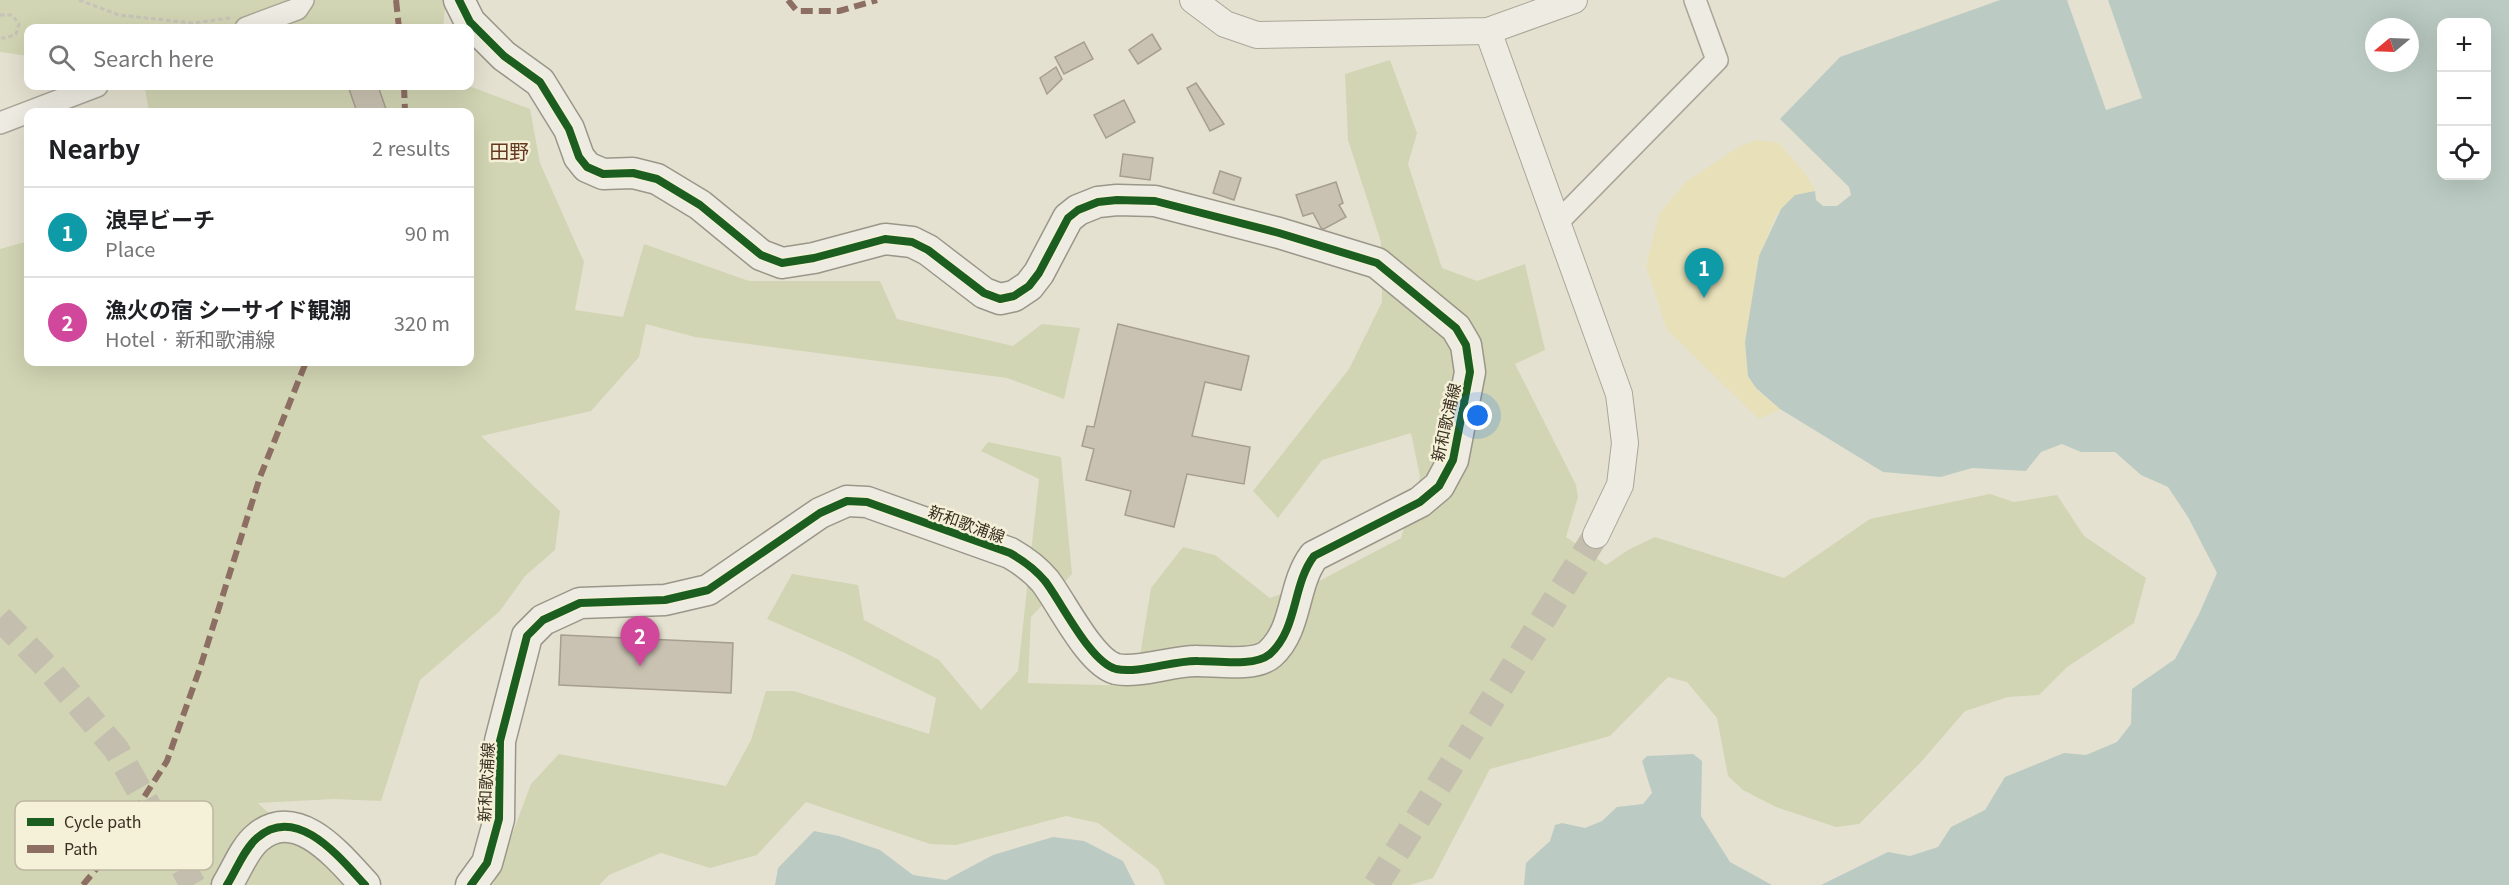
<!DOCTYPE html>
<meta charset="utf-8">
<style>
:root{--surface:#fff;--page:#f6f6f6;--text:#202124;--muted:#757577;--line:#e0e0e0;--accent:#1a73e8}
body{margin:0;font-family:Georgia,"Noto Sans JP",serif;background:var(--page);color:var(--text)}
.controls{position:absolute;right:18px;top:18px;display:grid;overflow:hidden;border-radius:12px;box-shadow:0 6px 24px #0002}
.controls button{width:54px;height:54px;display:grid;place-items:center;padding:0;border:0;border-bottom:2px solid var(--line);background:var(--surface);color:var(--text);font:30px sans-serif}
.compass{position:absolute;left:2365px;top:18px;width:54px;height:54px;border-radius:50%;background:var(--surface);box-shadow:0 6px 24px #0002;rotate:251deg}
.you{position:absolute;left:1478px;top:416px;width:21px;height:21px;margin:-15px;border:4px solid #fff;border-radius:50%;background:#1a73e8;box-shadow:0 0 0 9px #1a73e833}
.badge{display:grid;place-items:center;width:39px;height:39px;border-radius:50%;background:var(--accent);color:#fff;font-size:20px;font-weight:700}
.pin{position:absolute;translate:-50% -50px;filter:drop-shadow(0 2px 3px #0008)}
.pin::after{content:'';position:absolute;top:32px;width:21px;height:18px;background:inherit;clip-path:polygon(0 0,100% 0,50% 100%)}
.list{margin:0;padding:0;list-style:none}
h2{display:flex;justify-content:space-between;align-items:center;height:78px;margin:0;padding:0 24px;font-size:26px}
h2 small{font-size:20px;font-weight:400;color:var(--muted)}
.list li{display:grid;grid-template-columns:39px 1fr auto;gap:18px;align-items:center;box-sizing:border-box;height:90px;padding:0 24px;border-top:2px solid var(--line)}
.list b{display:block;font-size:22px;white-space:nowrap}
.list p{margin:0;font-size:20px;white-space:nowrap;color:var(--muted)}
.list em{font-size:20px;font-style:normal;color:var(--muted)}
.icon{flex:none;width:33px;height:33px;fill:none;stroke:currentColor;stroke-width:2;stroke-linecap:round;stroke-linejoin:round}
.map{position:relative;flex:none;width:2509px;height:885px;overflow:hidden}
.search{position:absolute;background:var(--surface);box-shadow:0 6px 24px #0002;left:24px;top:24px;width:450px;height:66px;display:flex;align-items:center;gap:15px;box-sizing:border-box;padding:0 21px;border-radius:12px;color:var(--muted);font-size:22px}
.panel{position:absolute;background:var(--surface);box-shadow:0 6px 24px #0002;left:24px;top:108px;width:450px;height:258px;border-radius:12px}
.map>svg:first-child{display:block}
</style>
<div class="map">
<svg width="2509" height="885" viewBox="0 0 2509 885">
<rect width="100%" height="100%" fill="#e5e1d0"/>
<g fill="#d1d5b3">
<polygon points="0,0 446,0 443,28 28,28 28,56 0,52"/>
<polygon points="1390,60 1417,133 1408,164 1442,268 1477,281 1525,264 1545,350 1515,364 1576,485 1578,497 1566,537 1606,565 1628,550 1655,537 1784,578 1870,519 1990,494 2014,502 2057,495 2084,536 2146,578 2134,623 2067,667 2039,695 2008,697 1965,711 1921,762 1859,824 1836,827 1776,807 1743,790 1728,776 1717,718 1687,682 1668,677 1610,736 1490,769 1433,878 1410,885 1165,885 1158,869 1098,823 1066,816 956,845 930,844 806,802 757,855 710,868 661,853 609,875 599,885 493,885 531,784 559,754 726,786 751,740 766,691 794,691 929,734 936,698 845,653 767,619 792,574 858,585 864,620 939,660 981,710 1018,671 1039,479 981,451 988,442 1061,457 1072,574 1031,617 1028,683 1135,686 1151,588 1183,547 1215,555 1270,598 1321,580 1401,538 1420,477 1411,433 1322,460 1278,518 1253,491 1349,369 1382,302 1381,242 1348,140 1345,74"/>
<polygon points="141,86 469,86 530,109 540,163 584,262 575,310 623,317 644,244 749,281 880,281 897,319 1013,346 1042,324 1080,328 1064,399 1007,378 695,337 646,324 639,357 591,411 481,436 560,511 555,550 525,576 500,611 420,680 381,801 334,799 258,803 305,847 359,885 0,885 0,249 28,241 28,362 470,362 470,112 149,112 145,89"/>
</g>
<polygon fill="#e7e0b9" points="1756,140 1779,143 1807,176 1815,191 1795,196 1777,214 1759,256 1745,342 1748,376 1758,391 1780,409 1759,419 1667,330 1646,266 1659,214 1686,182 1737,148"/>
<g fill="#bbcbc3" fill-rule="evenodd">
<path d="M2000 0H2509V885H1821L1888 852 1910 856 1938 847 1951 827 1985 810 2005 777 2064 753 2086 755 2117 742 2131 724 2132 689 2175 659 2199 614 2217 573 2188 517 2168 487 2141 475 2115 452H2081L2062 444 2041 452 2026 471 1972 468 1941 477 1883 472 1780 409 1756 388 1748 376 1745 342 1759 256 1781 209 1795 195 1815 191 1816 200 1823 206H1837L1851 195 1849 187 1780 119 1840 57ZM2442 22H2486V176H2442ZM2374 27H2410V63H2374Z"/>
<polygon points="1693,754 1702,761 1701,816 1730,862 1772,885 1524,885 1526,863 1550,841 1555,825 1562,823 1585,828 1602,821 1617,807 1643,804 1652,793 1642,761 1647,756"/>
<polygon points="814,831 839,836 880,850 913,875 946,880 993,855 1053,837 1084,841 1123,861 1135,885 775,885 778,868"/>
</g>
<polygon fill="#e5e1d0" points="2067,0 2108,0 2142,98 2106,110"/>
<g fill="#c9c1b1" stroke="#a69e8f" stroke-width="1.5">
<polygon points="1152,34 1161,49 1138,64 1129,50"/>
<polygon points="1084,42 1093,59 1064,74 1055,57"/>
<polygon points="1056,67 1062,79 1047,94 1040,78"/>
<polygon points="1196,83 1224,124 1210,131 1187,88"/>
<polygon points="348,86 378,86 386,109 374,112 357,112"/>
<polygon points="1124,100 1135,122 1106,138 1094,115"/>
<polygon points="1123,154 1153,158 1150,180 1120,176"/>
<polygon points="1220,171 1241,178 1234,200 1213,193"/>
<polygon points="1336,182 1343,203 1339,205 1346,217 1324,229 1321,228 1313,213 1303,216 1296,195"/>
<polygon points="1118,324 1249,356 1241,390 1205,382 1192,436 1250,447 1244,484 1187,474 1174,527 1125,515 1131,491 1086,480 1094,449 1082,446 1087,426 1094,427"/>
<polygon points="561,635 733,643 731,693 559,685"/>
</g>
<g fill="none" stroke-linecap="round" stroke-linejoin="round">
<g stroke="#c3bead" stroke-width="26" stroke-dasharray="26 13" stroke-linecap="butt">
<polyline points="0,618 46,666 116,749 193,885"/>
<polyline points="1376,885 1596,535"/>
</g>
<g stroke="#aba699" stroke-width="24">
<g id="minor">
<polyline points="246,28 297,9 303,0"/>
<polyline points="0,123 97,86"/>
<polyline points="1557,223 1717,60 1695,0"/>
</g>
</g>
<g stroke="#aba699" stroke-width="28">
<g id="tertiary">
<polyline points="1193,0 1225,24 1257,35 1488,31 1574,0"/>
<polyline points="1488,31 1619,394 1625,443 1620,485 1596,535"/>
</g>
</g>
<g stroke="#9a9689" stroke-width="33">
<g id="secondary">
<path d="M459 0 470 22 504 56 540 82 569 129 579 157 587 167 603 174 633 173 657 179 700 205 761 255 782 263 814 258 885 239 912 242 928 250 984 293 1000 299 1014 296 1029 286 1039 273 1068 218 1078 210 1098 202 1117 200 1155 201 1279 233 1377 263 1456 328 1466 345 1470 372 1453 460 1439 486 1420 502 1314 556C1292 585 1298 629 1270 654 1255 667 1217 661 1198 661 1174 660 1139 674 1116 669 1090 662 1062 603 1045 581 1035 569 1024 561 1010 553L867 502 847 501 820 513 708 590 665 600 580 603 543 620 527 636 500 741 499 819 487 863 471 885"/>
<path d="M227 885C236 871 244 849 257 838 297 803 340 858 365 885"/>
</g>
</g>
<g stroke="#c6c3b9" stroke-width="3" stroke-dasharray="4.5 3" stroke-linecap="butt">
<polyline points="79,0 119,15 192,23 230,18"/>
<polyline points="0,15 12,15 19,24 16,34 6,38 0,38"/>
</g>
<use href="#minor" stroke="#eeebe2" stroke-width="21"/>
<use href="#tertiary" stroke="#eeebe2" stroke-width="26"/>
<use href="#secondary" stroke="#eeebe2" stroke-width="30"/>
<g stroke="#8d6e63" stroke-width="6" stroke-dasharray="12 6" stroke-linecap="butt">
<polyline points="396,0 399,28"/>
<polyline points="788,0 797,11 839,11 877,0"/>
<polyline points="404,86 405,112"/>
<polyline points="83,885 106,857 167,761 200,668 260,477 306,362"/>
</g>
<g stroke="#f5f0d8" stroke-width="11">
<g id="cycleway">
<path d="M459 0 470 22 504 56 540 82 569 129 579 157 587 167 603 174 633 173 657 179 700 205 761 255 782 263 814 258 885 239 912 242 928 250 984 293 1000 299 1014 296 1029 286 1039 273 1068 218 1078 210 1098 202 1117 200 1155 201 1279 233 1377 263 1456 328 1466 345 1470 372 1453 460 1439 486 1420 502 1314 556C1292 585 1298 629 1270 654 1255 667 1217 661 1198 661 1174 660 1139 674 1116 669 1090 662 1062 603 1045 581 1035 569 1024 561 1010 553L867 502 847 501 820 513 708 590 665 600 580 603 543 620 527 636 500 741 499 819 487 863 471 885"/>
<path d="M227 885C236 871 244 849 257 838 297 803 340 858 365 885"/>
</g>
</g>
<use href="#cycleway" stroke="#1b5e20" stroke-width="8"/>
</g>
<g text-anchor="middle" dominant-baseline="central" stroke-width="5" stroke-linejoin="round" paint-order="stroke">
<g font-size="16" fill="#3a3021" stroke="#f5f0d8">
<text transform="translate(1445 422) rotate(-77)">新和歌浦線</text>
<text transform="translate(967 523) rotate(20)">新和歌浦線</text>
<text transform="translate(485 782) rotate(-87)">新和歌浦線</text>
</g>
<g font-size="20" fill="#653921" stroke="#f5f0d8">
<text x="509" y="150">田野</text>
</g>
</g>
<rect x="15" y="801" width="198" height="69" rx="9" fill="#f5f0d8" stroke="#bdb6a1" stroke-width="1.5"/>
<rect x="27" y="818" width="27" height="8" fill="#1b5e20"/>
<rect x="27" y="845" width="27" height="8" fill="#8d6e63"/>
<g font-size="16" fill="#3a3021">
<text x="64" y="828">Cycle path</text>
<text x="64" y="855">Path</text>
</g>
</svg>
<div class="controls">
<button>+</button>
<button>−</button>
<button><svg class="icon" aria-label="locate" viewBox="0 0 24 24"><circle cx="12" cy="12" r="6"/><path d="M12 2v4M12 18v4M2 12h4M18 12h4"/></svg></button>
</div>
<svg class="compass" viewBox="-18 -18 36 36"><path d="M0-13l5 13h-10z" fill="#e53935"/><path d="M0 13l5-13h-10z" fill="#757577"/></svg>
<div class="you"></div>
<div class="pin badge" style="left:1704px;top:298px;background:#0f9aa8">1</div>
<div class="pin badge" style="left:640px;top:666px;background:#d1479c">2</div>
<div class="search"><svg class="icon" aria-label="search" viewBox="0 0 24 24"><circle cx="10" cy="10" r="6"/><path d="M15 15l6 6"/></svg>Search here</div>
<section class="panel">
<h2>Nearby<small>2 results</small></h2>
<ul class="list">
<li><span class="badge" style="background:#0f9aa8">1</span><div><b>浪早ビーチ</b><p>Place</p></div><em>90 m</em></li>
<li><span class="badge" style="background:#d1479c">2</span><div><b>漁火の宿 シーサイド観潮</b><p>Hotel · 新和歌浦線</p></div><em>320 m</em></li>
</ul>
</section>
</div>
